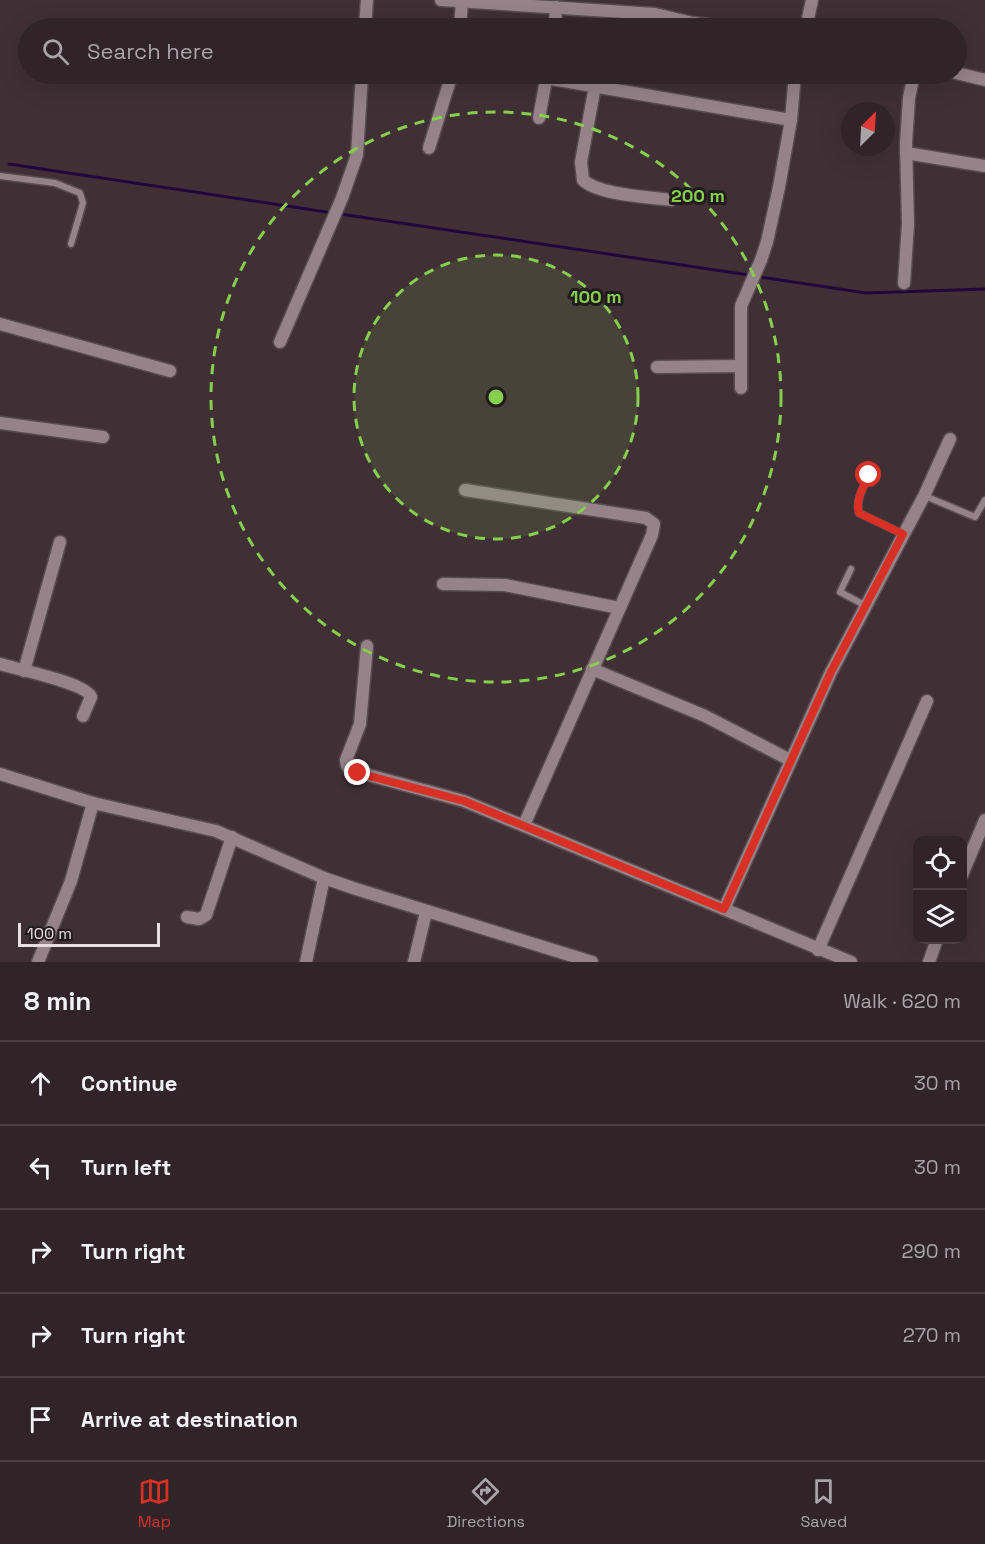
<!DOCTYPE html>
<meta charset="utf-8">
<style>
:root{--surface:#302428;--page:#3c3034;--text:#f1f3f6;--muted:#a8a4a8;--line:#4b4145;--accent:#d93025}
body{margin:0;font-family:"Space Grotesk",sans-serif;background:var(--page);color:var(--text)}
.controls{position:absolute;right:18px;bottom:18px;display:grid;overflow:hidden;border-radius:12px;box-shadow:0 6px 24px #0002}
.controls button{width:54px;height:54px;display:grid;place-items:center;padding:0;border:0;border-bottom:2px solid var(--line);background:var(--surface);color:var(--text);font:30px sans-serif}
.compass{position:absolute;left:841px;top:102px;width:54px;height:54px;border-radius:50%;background:var(--surface);box-shadow:0 6px 24px #0002;rotate:24deg}
.scale{position:absolute;left:18px;bottom:15px;width:142px;box-sizing:border-box;padding-left:6px;border:3px solid #e9dfe2;border-top:0;font-size:16px;line-height:21px;white-space:nowrap;color:#e9dfe2;-webkit-text-stroke:4px #221b1d;paint-order:stroke}
.stop{position:absolute;width:18px;height:18px;margin:-14px;border:4px solid #d93025;border-radius:50%;background:#fff}
.stop.end{background:#d93025;border-color:#fff;box-shadow:0 2px 6px #0008}
.list{margin:0;padding:0;list-style:none}
h2{display:flex;justify-content:space-between;align-items:center;height:78px;margin:0;padding:0 24px;font-size:26px}
h2 small{font-size:20px;font-weight:400;color:var(--muted)}
.list li{display:grid;grid-template-columns:39px 1fr auto;gap:18px;align-items:center;box-sizing:border-box;height:84px;padding:0 24px;border-top:2px solid var(--line)}
.list b{display:block;font-size:22px;white-space:nowrap}
.list em{font-size:20px;font-style:normal;color:var(--muted)}
.icon{flex:none;width:33px;height:33px;fill:none;stroke:currentColor;stroke-width:2;stroke-linecap:round;stroke-linejoin:round}
.map{position:relative;flex:none;width:985px;height:962px;overflow:hidden}
.search{position:absolute;background:var(--surface);box-shadow:0 6px 24px #0002;left:18px;right:18px;top:18px;height:66px;display:flex;align-items:center;gap:15px;box-sizing:border-box;padding:0 21px;border-radius:33px;color:var(--muted);font-size:22px}
.sheet{height:498px;background:var(--surface)}
nav{display:flex;justify-content:space-around;align-items:center;box-sizing:border-box;height:84px;border-top:2px solid var(--line);background:var(--surface);font-size:16px;color:var(--muted)}
nav a{display:grid;justify-items:center;gap:3px}
nav .on{color:var(--accent)}
.map>svg:first-child{display:block}
</style>
<div class="map">
<svg width="985" height="962" viewBox="0 0 985 962">
<rect width="100%" height="100%" fill="#403036"/>
<g fill="none" stroke-linecap="round" stroke-linejoin="round">
<g stroke="#21063e" stroke-width="3">
<polyline points="9,164 333,213"/>
<polyline points="340,214 749,275"/>
<polyline points="761,277 866,293 985,289"/>
</g>
<g stroke="#594c50" stroke-width="9">
<g id="service">
<polyline points="0,176 55,183 80,193 83,203 71,244"/>
<path d="M869 475C864 486 855 501 859 513L903 534"/>
<polyline points="925,496 975,517 985,500"/>
<polyline points="851,569 840,592 866,606"/>
</g>
</g>
<g stroke="#594c50" stroke-width="15">
<g id="minor">
<polyline points="441,0 655,14 693,23 731,28"/>
<polyline points="365,28 367,0"/>
<polyline points="460,28 462,1"/>
<polyline points="555,28 556,7"/>
<polyline points="806,28 812,0"/>
<polyline points="956,73 985,80"/>
<polyline points="546,78 791,120"/>
<path d="M595 86 581 162 583 180C599 195 649 197 671 200"/>
<polyline points="539,118 547,74"/>
<polyline points="429,148 452,74"/>
<polyline points="906,153 985,166"/>
<polyline points="904,283 908,224 906,143 909,98 914,74"/>
<polyline points="0,324 170,371"/>
<polyline points="280,342 342,198 357,155 362,74"/>
<polyline points="657,367 740,366"/>
<polyline points="741,388 741,306 761,260 767,242 779,187 791,120 795,74"/>
<polyline points="0,423 103,437"/>
<polyline points="465,490 646,518 654,524 652,535 524,825"/>
<polyline points="443,584 505,585 619,608"/>
<polyline points="367,646 360,724 346,760 347,766 350,770 464,801 851,962"/>
<path d="M0 664C17 669 86 683 91 697L83 716"/>
<polyline points="592,669 705,716 790,760"/>
<polyline points="24,671 60,542"/>
<polyline points="0,774 93,803 216,831 324,878 356,889 592,962"/>
<polyline points="962,875 985,820"/>
<polyline points="724,909 831,672 924,496 950,439"/>
<polyline points="187,917 199,919 206,915 232,837"/>
<polyline points="818,950 927,701"/>
<polyline points="38,962 71,881 93,803"/>
<polyline points="306,962 324,878"/>
<polyline points="414,962 426,912"/>
<polyline points="929,962 937,939"/>
</g>
</g>
<use href="#service" stroke="#958389" stroke-width="6"/>
<use href="#minor" stroke="#958389" stroke-width="12"/>
</g>
<g fill="none" stroke-linecap="round" stroke-linejoin="round">
<path stroke="#d93025" stroke-width="8" d="M358 773 464 801 724 909 831 672 903 534 859 513C855 500 864 486 869 475"/>
</g>
<circle cx="496" cy="397" r="142" fill="#85cf4c" fill-opacity=".12"/>
<g fill="none" stroke="#85cf4c" stroke-width="3" stroke-dasharray="10 8">
<circle cx="496" cy="397" r="142"/>
<circle cx="496" cy="397" r="285"/>
</g>
<circle cx="496" cy="397" r="9" fill="#85cf4c" stroke="#221b1d" stroke-width="3"/>
<g font-size="18" text-anchor="middle" font-weight="bold" fill="#85cf4c" stroke="#221b1d" stroke-width="6" stroke-linejoin="round" paint-order="stroke">
<text x="698" y="202">200 m</text>
<text x="596" y="303">100 m</text>
</g>
</svg>
<div class="controls">
<button><svg class="icon" aria-label="locate" viewBox="0 0 24 24"><circle cx="12" cy="12" r="6"/><path d="M12 2v4M12 18v4M2 12h4M18 12h4"/></svg></button>
<button><svg class="icon" aria-label="layers" viewBox="0 0 24 24"><path d="M12 4l9 5-9 5-9-5zM3 14l9 5 9-5"/></svg></button>
</div>
<svg class="compass" viewBox="-18 -18 36 36"><path d="M0-13l5 13h-10z" fill="#e53935"/><path d="M0 13l5-13h-10z" fill="#a8a4a8"/></svg>
<div class="scale">100 m</div>
<div class="stop" style="left:869px;top:475px"></div>
<div class="stop end" style="left:358px;top:773px"></div>
<div class="search"><svg class="icon" aria-label="search" viewBox="0 0 24 24"><circle cx="10" cy="10" r="6"/><path d="M15 15l6 6"/></svg>Search here</div>
</div>
<section class="sheet">
<h2>8 min<small>Walk · 620 m</small></h2>
<ul class="list">
<li><svg class="icon" aria-label="ahead" viewBox="0 0 24 24"><path d="M12 20V5M6 11l6-6 6 6"/></svg><div><b>Continue</b></div><em>30 m</em></li>
<li><svg class="icon" aria-label="left" viewBox="0 0 24 24"><path d="M17 20v-9H6M10 6l-5 5 5 5"/></svg><div><b>Turn left</b></div><em>30 m</em></li>
<li><svg class="icon" aria-label="right" viewBox="0 0 24 24"><path d="M7 20v-9h11M14 6l5 5-5 5"/></svg><div><b>Turn right</b></div><em>290 m</em></li>
<li><svg class="icon" aria-label="right" viewBox="0 0 24 24"><path d="M7 20v-9h11M14 6l5 5-5 5"/></svg><div><b>Turn right</b></div><em>270 m</em></li>
<li><svg class="icon" aria-label="arrive" viewBox="0 0 24 24"><path d="M6 21V4h12l-3 4 3 4H6"/></svg><div><b>Arrive at destination</b></div></li>
</ul>
</section>
<nav>
<a class="on"><svg class="icon" aria-label="map" viewBox="0 0 24 24"><path d="M3 6l6-2 6 2 6-2v14l-6 2-6-2-6 2zM9 4v14M15 6v14"/></svg>Map</a>
<a><svg class="icon" aria-label="directions" viewBox="0 0 24 24"><path d="M12 3l9 9-9 9-9-9zM9 14v-3h6M13 9l2 2-2 2"/></svg>Directions</a>
<a><svg class="icon" aria-label="saved" viewBox="0 0 24 24"><path d="M7 4h10v16l-5-4-5 4z"/></svg>Saved</a>
</nav>
